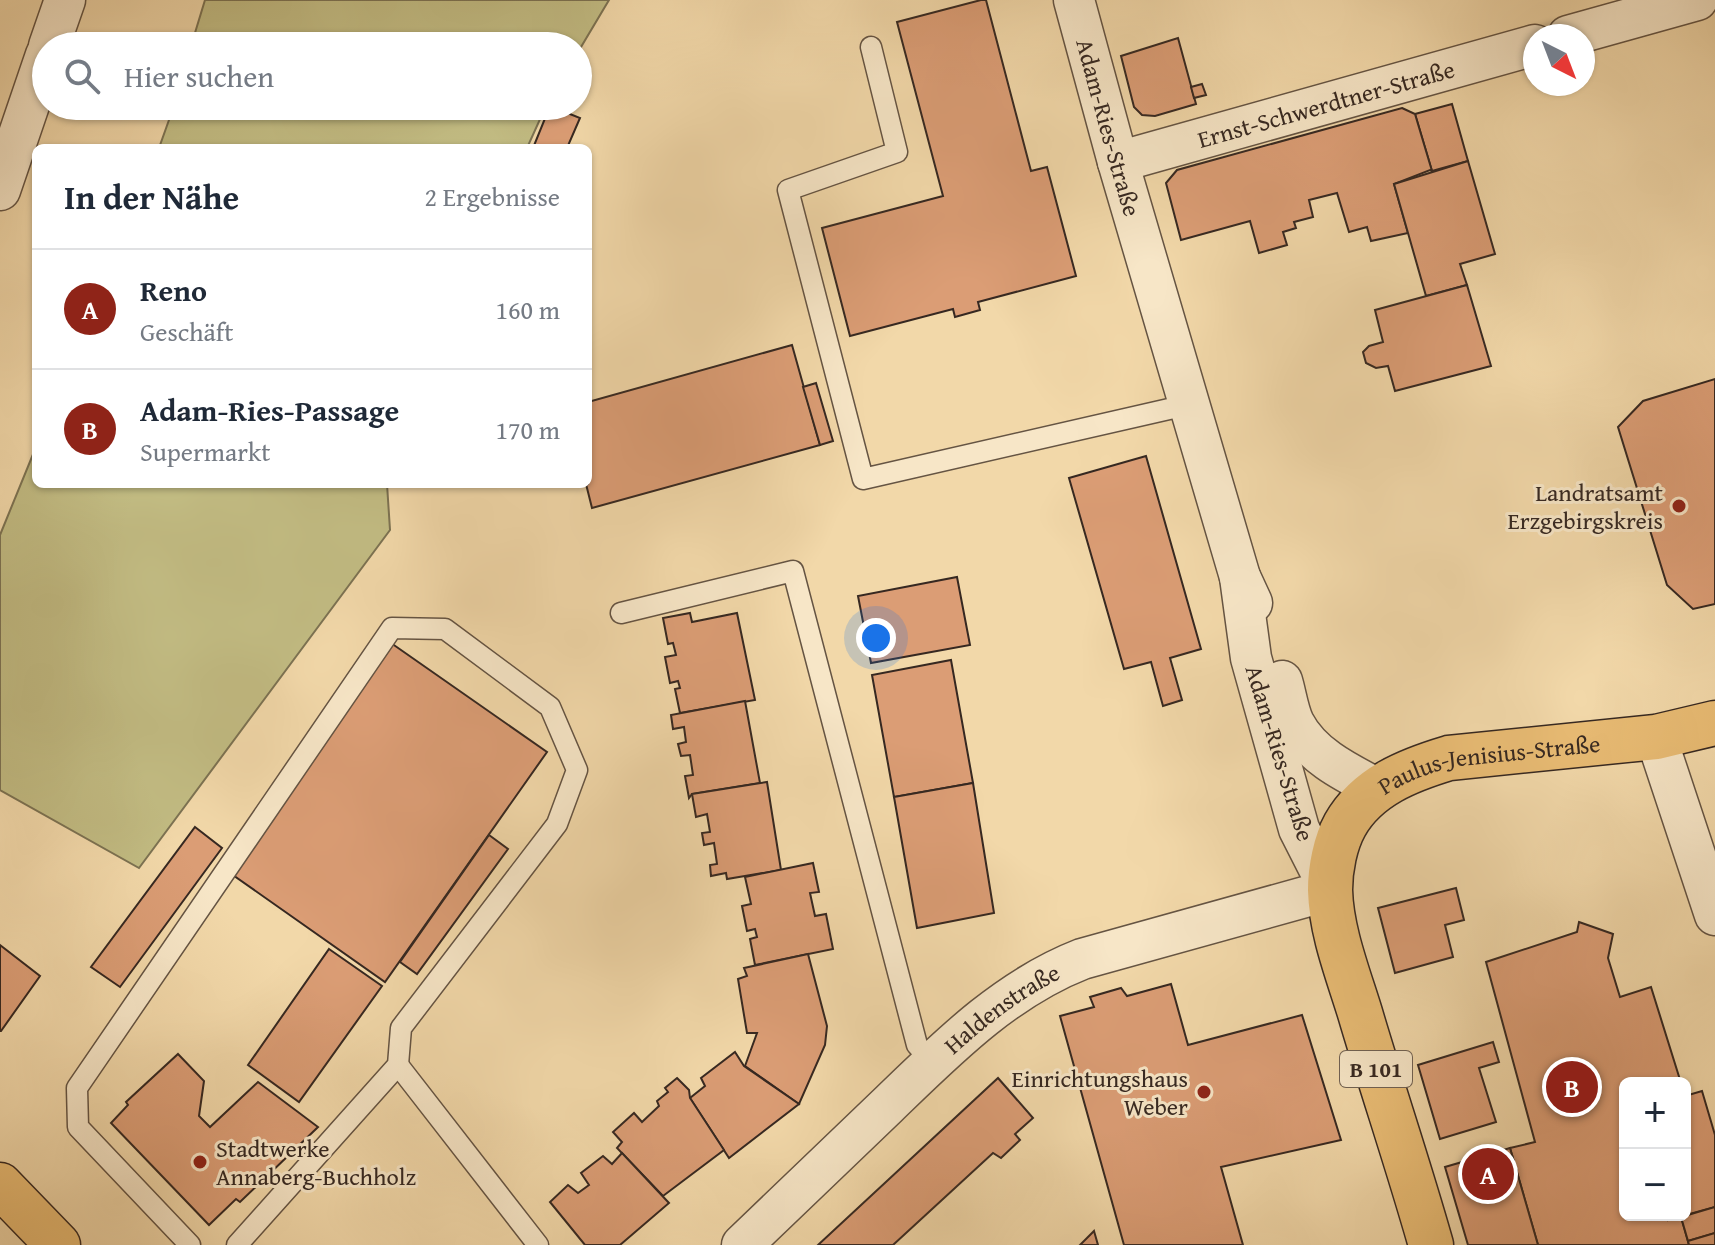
<!DOCTYPE html>
<html lang="de">
<meta charset="utf-8">
<style>
:root{--surface:#fff;--page:#f6f6f7;--text:#1f2937;--muted:#747a83;--line:#e0e1e3;--accent:#8f2418}
body{margin:0;font-family:"Gentium Book Plus",serif;background:var(--page);color:var(--text)}
.controls{position:absolute;right:24px;bottom:24px;display:grid;overflow:hidden;border-radius:12px;box-shadow:0 2px 6px #0004}
.controls button{width:72px;height:72px;display:grid;place-items:center;padding:0;border:0;border-bottom:2px solid var(--line);background:var(--surface);color:var(--text);font:40px sans-serif}
.compass{position:absolute;left:1523px;top:24px;width:72px;height:72px;border-radius:50%;background:var(--surface);box-shadow:0 2px 6px #0004;rotate:138deg}
.you{position:absolute;left:876px;top:638px;width:28px;height:28px;margin:-20px;border:6px solid #fff;border-radius:50%;background:#1a73e8;box-shadow:0 0 0 12px #1a73e833}
.badge{display:grid;place-items:center;width:52px;height:52px;border-radius:50%;background:var(--accent);color:#fff;font-size:26px;font-weight:700}
.pin{position:absolute;translate:-50% -50%;border:4px solid #fff;box-shadow:0 2px 8px #0006}
.list{margin:0;padding:0;list-style:none}
h2{display:flex;justify-content:space-between;align-items:center;height:104px;margin:0;padding:0 32px;font-size:34px}
h2 small{font-size:26px;font-weight:400;color:var(--muted)}
.list li{display:grid;grid-template-columns:52px 1fr auto;gap:24px;align-items:center;box-sizing:border-box;height:120px;padding:0 32px;border-top:2px solid var(--line)}
.list b{display:block;font-size:30px;white-space:nowrap}
.list p{margin:0;font-size:26px;white-space:nowrap;color:var(--muted)}
.list em{font-size:26px;font-style:normal;color:var(--muted)}
.icon{flex:none;width:44px;height:44px;fill:none;stroke:currentColor;stroke-width:2;stroke-linecap:round;stroke-linejoin:round}
.map{position:relative;flex:none;width:1715px;height:1245px;overflow:hidden}
.search{position:absolute;background:var(--surface);box-shadow:0 2px 6px #0004;left:32px;top:32px;width:560px;height:88px;display:flex;align-items:center;gap:20px;box-sizing:border-box;padding:0 28px;border-radius:44px;color:var(--muted);font-size:30px}
.panel{position:absolute;background:var(--surface);box-shadow:0 2px 6px #0004;left:32px;top:144px;width:560px;height:344px;border-radius:12px}
.map>svg:first-child{display:block}
</style>
<div class="map">
<svg width="1715" height="1245" viewBox="0 0 1715 1245">
<rect width="100%" height="100%" fill="#f2d8a9"/>
<filter id="stains"><feTurbulence type="fractalNoise" baseFrequency=".0025" numOctaves="4"/><feColorMatrix values="0 0 0 0 .2 0 0 0 0 .09 0 0 0 0 .02 0 0 0 .5 -.17"/></filter>
<radialGradient id="worn" r=".72"><stop offset=".6" stop-color="#630" stop-opacity="0"/><stop offset="1" stop-color="#630" stop-opacity=".3"/></radialGradient>
<g fill="#c2bc83" stroke="#7c7252" stroke-width="2">
<polygon points="205,0 609,0 578,52 578,46 191,46"/>
<polygon points="174,106 546,106 527,148 159,148"/>
<polygon points="36,447 36,484 387,484 390,530 139,868 0,790 0,535"/>
</g>
<g fill="#db9d75" stroke="#362821" stroke-width="2">
<polygon points="981,0 986,0 1031,171 1047,167 1076,276 978,302 980,310 955,317 953,309 850,336 822,228 943,196 897,22"/>
<polygon points="1178,38 1196,104 1155,116 1142,115 1134,107 1121,56"/>
<polygon points="1202,84 1206,95 1194,98 1191,87"/>
<polygon points="1452,104 1468,161 1432,171 1415,114"/>
<polygon points="550,106 580,118 567,148 533,148"/>
<polygon points="1402,108 1415,114 1432,171 1430,170 1394,184 1408,233 1371,241 1367,227 1349,232 1337,193 1309,200 1313,217 1294,222 1296,228 1283,232 1287,245 1259,253 1250,221 1181,240 1166,183 1177,170"/>
<polygon points="1468,161 1495,254 1460,264 1467,285 1426,296 1394,184"/>
<polygon points="1467,285 1491,366 1395,391 1388,366 1376,368 1366,363 1363,352 1369,346 1383,342 1375,310"/>
<polygon points="792,345 820,445 592,508 586,484 588,484 588,402"/>
<polygon points="1715,379 1715,604 1693,609 1667,585 1618,427 1643,401"/>
<polygon points="816,383 833,441 820,445 803,387"/>
<polygon points="1146,456 1201,649 1170,658 1182,700 1163,706 1151,662 1124,669 1069,478"/>
<polygon points="957,577 970,645 871,663 858,596"/>
<polygon points="690,613 692,622 737,613 755,700 680,713 675,689 680,688 678,681 670,683 665,657 676,655 673,643 668,644 663,618"/>
<polygon points="391,643 547,752 385,982 230,873"/>
<polygon points="951,660 973,783 894,797 872,675"/>
<polygon points="745,701 760,783 692,794 689,798 685,776 693,775 690,755 681,756 678,744 686,742 684,727 673,729 671,715"/>
<polygon points="767,782 781,870 727,879 726,873 711,876 710,865 717,864 714,843 704,845 702,833 710,832 707,814 696,817 692,794"/>
<polygon points="973,783 994,913 917,928 894,797"/>
<polygon points="195,827 222,848 120,987 91,967"/>
<polygon points="489,835 508,849 417,974 400,962"/>
<polygon points="813,863 819,892 810,893 815,916 826,914 833,949 755,965 750,939 757,937 755,929 747,931 742,906 751,904 745,877"/>
<polygon points="1456,888 1464,920 1445,925 1453,957 1395,973 1378,908"/>
<polygon points="1579,922 1613,934 1608,958 1620,997 1651,987 1681,1083 1625,1083 1625,1215 1667,1215 1668,1220 1681,1217 1689,1245 1538,1245 1510,1148 1535,1142 1486,962 1577,932"/>
<polygon points="0,945 40,976 1,1031 0,1031"/>
<polygon points="329,949 382,986 299,1102 248,1065"/>
<polygon points="808,954 827,1026 825,1045 799,1104 745,1066 757,1033 747,1033 738,979 747,976 744,968"/>
<polygon points="1171,984 1188,1045 1302,1015 1341,1140 1221,1167 1243,1245 1124,1245 1060,1016 1094,1007 1090,997 1121,988 1127,996"/>
<polygon points="1493,1042 1499,1062 1479,1068 1496,1122 1440,1139 1418,1065"/>
<polygon points="735,1052 744,1066 799,1104 729,1158 690,1098 705,1086 701,1078"/>
<polygon points="178,1054 204,1081 199,1116 210,1127 258,1082 318,1127 240,1202 236,1199 209,1225 111,1123 128,1105 126,1102"/>
<polygon points="677,1078 689,1090 690,1098 724,1150 663,1196 617,1148 622,1142 613,1132 634,1113 642,1122 659,1106 657,1101 668,1092 665,1088"/>
<polygon points="998,1078 1033,1118 1015,1134 1020,1140 1001,1158 993,1153 893,1245 818,1245"/>
<polygon points="1702,1091 1715,1135 1715,1207 1668,1220 1667,1215 1685,1215 1685,1096"/>
<polygon points="1510,1148 1538,1245 1468,1245 1445,1167"/>
<polygon points="622,1153 669,1203 620,1245 585,1245 550,1202 568,1185 578,1193 589,1185 581,1173 603,1156 612,1164"/>
<polygon points="1715,1207 1715,1233 1688,1241 1681,1217"/>
<polygon points="1094,1231 1098,1245 1080,1245"/>
<polygon points="1715,1233 1715,1245 1689,1245 1688,1241"/>
</g>
<g fill="none" stroke-linecap="round" stroke-linejoin="round">
<g stroke="#655443" stroke-width="23">
<g id="lane">
<polyline points="871,47 897,152 788,190 863,479 1191,404"/>
<polyline points="621,613 793,571 917,1045 932,1062"/>
<polyline points="398,1065 538,1245"/>
<polyline points="190,1245 78,1127 77,1088 392,628 445,629 550,707 577,770 557,824 401,1028 398,1065 237,1245"/>
</g>
</g>
<g stroke="#655443" stroke-width="43">
<g id="street">
<path id="s1" d="M1074 0 1118 162 1240 577 1252 603"/>
<polyline points="1568,36 1697,0"/>
<polyline points="49,46 65,0"/>
<path id="s2" d="M1118 162 1535 45"/>
<polyline points="0,190 46,55"/>
<path d="M1282 681C1286 694 1288 711 1294 723 1311 756 1347 773 1378 789"/>
<polyline points="1656,737 1715,915"/>
<path id="s3" d="M742 1245C791 1198 839 1152 888 1105 947 1048 1005 989 1082 959L1330 890 1299 829 1251 658 1240 577"/>
</g>
</g>
<g stroke="#362821" stroke-width="47">
<g id="primary">
<polyline points="0,1185 58,1245"/>
<path id="s4" d="M1431 1245C1409 1167 1383 1091 1360 1013 1348 974 1331 931 1330 890 1330 869 1335 843 1345 825 1367 786 1409 770 1449 758L1656 737 1715 723"/>
</g>
</g>
<use href="#lane" stroke="#f7e6c7" stroke-width="20"/>
<use href="#street" stroke="#f7e6c7" stroke-width="40"/>
<use href="#primary" stroke="#e9bc74" stroke-width="44"/>
</g>
<g fill="#8f2418" stroke="#f7e6c7" stroke-width="3">
<circle cx="1679" cy="506" r="8"/>
<circle cx="1204" cy="1092" r="8"/>
<circle cx="200" cy="1162" r="8"/>
</g>
<g text-anchor="middle" dominant-baseline="central" stroke-width="6" stroke-linejoin="round" paint-order="stroke">
<rect fill="#f7e6c7" stroke="#706153" stroke-width="2" x="1340" y="1051" width="72" height="36" rx="6"/>
<g font-size="22" font-weight="bold" fill="#362821">
<text x="1376" y="1069">B 101</text>
</g>
<g font-size="24" fill="#362821" stroke="#f7e6c7">
<text stroke="none"><textPath href="#s2" startOffset="216">Ernst-Schwerdtner-Straße</textPath></text>
<text stroke="none"><textPath href="#s1" startOffset="132">Adam-Ries-Straße</textPath></text>
<text transform="translate(1280 753) rotate(73)">Adam-Ries-Straße</text>
<text stroke="none"><textPath href="#s4" startOffset="602">Paulus-Jenisius-Straße</textPath></text>
<text stroke="none"><textPath href="#s3" startOffset="352">Haldenstraße</textPath></text>
</g>
<g font-size="24" fill="#362821" stroke="#f7e6c7" text-anchor="end">
<text x="1663" y="492">Landratsamt<tspan x="1663" dy="28">Erzgebirgskreis</tspan></text>
<text x="1188" y="1078">Einrichtungshaus<tspan x="1188" dy="28">Weber</tspan></text>
<text x="216" y="1148" text-anchor="start">Stadtwerke<tspan x="216" dy="28">Annaberg-Buchholz</tspan></text>
</g>
</g>
<rect width="100%" height="100%" filter="url(#stains)"/>
<rect width="100%" height="100%" fill="url(#worn)"/>
</svg>
<div class="controls">
<button>+</button>
<button>−</button>
</div>
<svg class="compass" viewBox="-18 -18 36 36"><path d="M0-13l5 13h-10z" fill="#e53935"/><path d="M0 13l5-13h-10z" fill="#747a83"/></svg>
<div class="you"></div>
<div class="pin badge" style="left:1488px;top:1174px">A</div>
<div class="pin badge" style="left:1572px;top:1087px">B</div>
<div class="search"><svg class="icon" aria-label="search" viewBox="0 0 24 24"><circle cx="10" cy="10" r="6"/><path d="M15 15l6 6"/></svg>Hier suchen</div>
<section class="panel">
<h2>In der Nähe<small>2 Ergebnisse</small></h2>
<ul class="list">
<li><span class="badge">A</span><div><b>Reno</b><p>Geschäft</p></div><em>160 m</em></li>
<li><span class="badge">B</span><div><b>Adam-Ries-Passage</b><p>Supermarkt</p></div><em>170 m</em></li>
</ul>
</section>
</div>
